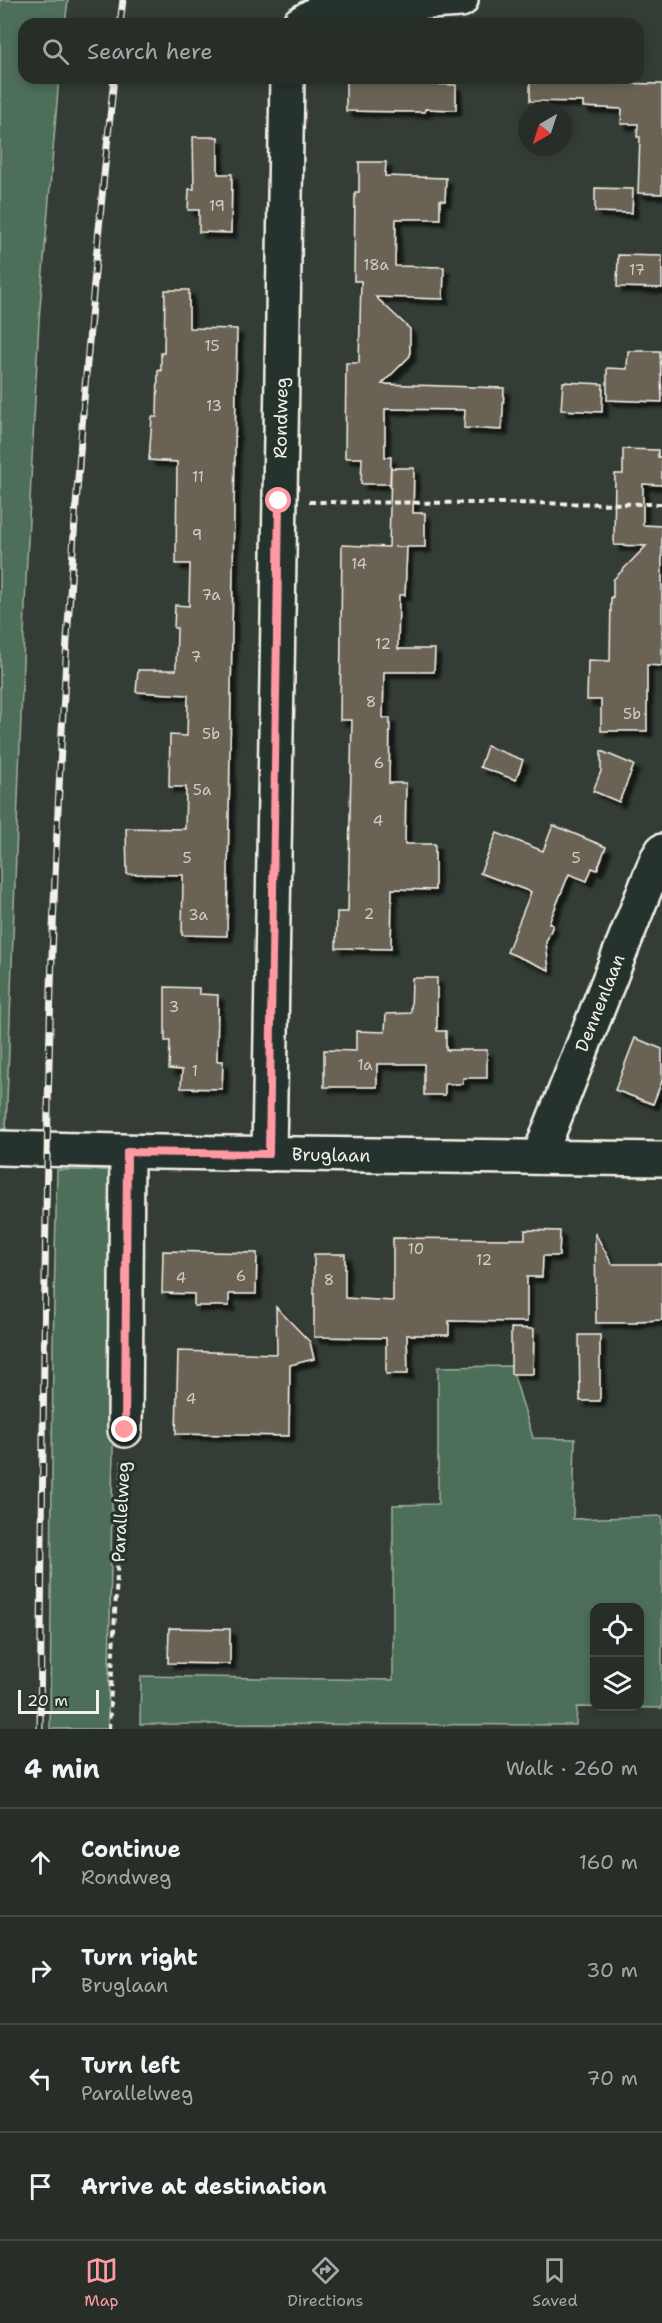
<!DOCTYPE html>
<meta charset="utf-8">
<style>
:root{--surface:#272e28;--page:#333a34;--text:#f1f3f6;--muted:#a4a8a8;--line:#434a45;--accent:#ff9aa2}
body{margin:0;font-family:"Shantell Sans",sans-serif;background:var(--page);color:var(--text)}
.controls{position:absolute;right:18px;bottom:18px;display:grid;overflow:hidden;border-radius:12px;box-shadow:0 3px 9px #0003}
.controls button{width:54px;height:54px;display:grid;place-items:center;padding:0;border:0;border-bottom:2px solid var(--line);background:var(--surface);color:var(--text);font:30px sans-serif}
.compass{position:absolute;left:518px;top:102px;width:54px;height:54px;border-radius:50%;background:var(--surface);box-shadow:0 3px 9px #0003;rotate:219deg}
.scale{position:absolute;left:18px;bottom:15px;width:81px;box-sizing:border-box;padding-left:6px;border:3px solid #f4f1e8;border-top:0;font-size:16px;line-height:21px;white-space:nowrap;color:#f4f1e8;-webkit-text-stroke:4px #26332d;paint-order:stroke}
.stop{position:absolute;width:18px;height:18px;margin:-14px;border:4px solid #ff9aa2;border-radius:50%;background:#fff}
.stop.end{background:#ff9aa2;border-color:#fff;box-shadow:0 2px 6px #0008}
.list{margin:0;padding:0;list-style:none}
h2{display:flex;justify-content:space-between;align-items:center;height:78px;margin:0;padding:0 24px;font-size:26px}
h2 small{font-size:20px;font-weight:400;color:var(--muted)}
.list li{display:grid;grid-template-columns:39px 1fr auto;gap:18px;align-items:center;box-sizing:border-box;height:108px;padding:0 24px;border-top:2px solid var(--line)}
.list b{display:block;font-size:22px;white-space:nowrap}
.list p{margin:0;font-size:20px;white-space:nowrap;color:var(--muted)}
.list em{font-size:20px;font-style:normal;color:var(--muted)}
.icon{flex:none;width:33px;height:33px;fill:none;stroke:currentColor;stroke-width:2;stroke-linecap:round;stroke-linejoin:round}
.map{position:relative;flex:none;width:662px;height:1729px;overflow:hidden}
.search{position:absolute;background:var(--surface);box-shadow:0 3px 9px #0003;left:18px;right:18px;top:18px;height:66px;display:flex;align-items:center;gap:15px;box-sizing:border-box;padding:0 21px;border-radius:18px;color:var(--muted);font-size:22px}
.sheet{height:510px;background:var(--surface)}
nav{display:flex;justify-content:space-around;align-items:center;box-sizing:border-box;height:84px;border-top:2px solid var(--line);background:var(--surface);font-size:16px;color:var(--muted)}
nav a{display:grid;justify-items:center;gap:3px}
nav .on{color:var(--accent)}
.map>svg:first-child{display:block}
</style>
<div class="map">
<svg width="662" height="1729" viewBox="0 0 662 1729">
<defs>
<filter id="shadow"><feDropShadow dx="5.5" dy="5.5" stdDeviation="1.5" flood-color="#0009"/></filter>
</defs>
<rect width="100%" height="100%" fill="#343d35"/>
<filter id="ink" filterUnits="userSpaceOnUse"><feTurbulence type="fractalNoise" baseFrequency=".0167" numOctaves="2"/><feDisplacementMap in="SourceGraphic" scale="12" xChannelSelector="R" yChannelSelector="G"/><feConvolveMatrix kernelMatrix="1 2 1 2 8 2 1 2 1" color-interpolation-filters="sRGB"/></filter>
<g filter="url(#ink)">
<g fill="#4d6e58" stroke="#a0b0a0" stroke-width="1.5" fill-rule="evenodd">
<polygon points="0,0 68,0 65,24 24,24 24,78 59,78 39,320 26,579 6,1129 0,1129"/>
<polygon points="57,1170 118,1170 108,1729 50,1729 53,1346"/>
<path d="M511 1366 533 1438 575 1439 573 1519 662 1516V1708L577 1707 576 1725 140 1724 141 1676 393 1680V1505L438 1504V1367ZM594 1608H640V1706H594Z"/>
</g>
<g fill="#6b6354" stroke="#f4f1e8" stroke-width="1.5" filter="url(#shadow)">
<polygon points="346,78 430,78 430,84 456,85 456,110 425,109 425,112 407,112 346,111"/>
<polygon points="530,78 599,78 599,83 662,84 662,194 638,193 640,137 637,137 638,124 621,124 622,109 583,107 583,102 530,101"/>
<polygon points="193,137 218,137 218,174 232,174 231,233 199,232 199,210 188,210 189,189 194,189"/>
<polygon points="359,162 386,162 385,176 446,178 445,201 440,200 440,219 396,219 395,266 444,267 443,299 376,297 410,329 410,356 382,384 504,388 502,430 464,428 465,410 385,409 385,457 391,457 390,484 361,484 362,458 345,458 346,363 359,363 361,281 354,281 355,192 359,192"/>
<polygon points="595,188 633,189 632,213 595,212"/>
<polygon points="618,255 662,256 662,288 617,287"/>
<polygon points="165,290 189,290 189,328 237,329 227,936 182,935 183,875 127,874 126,828 185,829 186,787 169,787 170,735 187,736 188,695 136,692 138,670 176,670 177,628 174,628 175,605 189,606 190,564 176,564 177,462 149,460 152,417 157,417 158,370 161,371 161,353 164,353"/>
<polygon points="628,351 660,351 662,402 607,400 607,368 627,369"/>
<polygon points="563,382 603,384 602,412 561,410"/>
<polygon points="623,449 658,450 658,457 662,457 662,485 643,484 643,525 662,526 662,666 647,665 647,731 601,731 601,700 587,700 588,660 610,661 611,597 613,597 613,580 646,546 614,545 615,474 623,474"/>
<polygon points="391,468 414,468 413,513 425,513 425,547 394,547 407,547 405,595 399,595 398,649 435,649 434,672 384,672 383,718 390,718 389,783 406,783 405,844 435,844 435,890 392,889 391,949 336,948 337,912 348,912 352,720 340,720 342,545 389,547"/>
<polygon points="487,746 523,760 516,780 480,767"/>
<polygon points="601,751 634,765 619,802 593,791 601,771"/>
<polygon points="553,825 606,847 597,870 592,868 587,881 569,874 549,923 553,925 546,942 549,970 507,952 531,892 480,873 497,833 543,851"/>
<polygon points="412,978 437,978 437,1031 446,1031 446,1050 487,1050 487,1078 463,1078 463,1084 445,1084 445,1095 424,1095 424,1064 377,1064 377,1087 324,1087 324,1050 356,1051 356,1031 385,1032 386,1014 411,1013"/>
<polygon points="165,987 199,988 199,994 218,995 217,1061 223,1061 222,1089 181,1088 182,1070 169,1069 170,1041 165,1041"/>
<polygon points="635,1038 662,1049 662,1081 653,1104 615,1090"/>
<polygon points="525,1230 560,1231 559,1256 543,1256 542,1277 527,1277 527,1322 449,1321 449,1335 407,1335 408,1374 386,1374 386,1338 314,1337 314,1254 345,1254 345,1298 393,1301 393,1238 525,1239"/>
<polygon points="595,1233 612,1264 662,1264 662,1320 637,1321 637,1323 596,1323"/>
<polygon points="163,1251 257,1253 256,1294 229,1294 229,1306 194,1306 194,1294 162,1293"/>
<polygon points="276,1307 310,1342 314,1359 290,1365 289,1436 176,1434 178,1351 277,1354"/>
<polygon points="511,1328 534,1329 533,1374 511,1374"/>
<polygon points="579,1335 600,1335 600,1401 580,1401"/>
<polygon points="169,1628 230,1629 230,1664 168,1663"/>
</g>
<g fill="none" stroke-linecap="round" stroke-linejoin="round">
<g stroke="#f4f1e8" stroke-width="38">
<g id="minor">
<polyline points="299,24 324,9 461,0"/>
<polyline points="0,1148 161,1152 662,1159"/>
<polyline points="269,1154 287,78"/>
<polyline points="539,1157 657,859 662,851"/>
<polyline points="125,1430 127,1152"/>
</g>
</g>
<g stroke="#f4f1e8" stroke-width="4" stroke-dasharray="6 4.5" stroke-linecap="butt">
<polyline points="309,502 662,504"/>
<polyline points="109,1729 123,1458"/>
</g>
<use href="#minor" stroke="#26332d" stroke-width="33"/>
<g stroke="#f4f1e8" stroke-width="7">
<g id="rail">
<polyline points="120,24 123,0"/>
<path d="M40 1729C43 1471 44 1214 52 956 62 663 83 370 114 78"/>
</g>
</g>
<use href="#rail" stroke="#26332d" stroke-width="4.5" stroke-dasharray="14" stroke-linecap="butt"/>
</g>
</g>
<g fill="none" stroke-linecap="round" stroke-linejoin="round" filter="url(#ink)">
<polyline stroke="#ff9aa2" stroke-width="8" points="125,1430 127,1152 269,1154 279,501"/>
</g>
<g text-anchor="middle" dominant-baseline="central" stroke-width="6" stroke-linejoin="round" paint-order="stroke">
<g font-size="15" fill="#d2cec3">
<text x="217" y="206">19</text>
<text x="376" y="265">18a</text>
<text x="637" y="270">17</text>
<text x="212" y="346">15</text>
<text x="214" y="406">13</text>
<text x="198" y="477">11</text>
<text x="197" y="535">9</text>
<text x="359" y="564">14</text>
<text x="211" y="595">7a</text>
<text x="383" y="644">12</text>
<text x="196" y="657">7</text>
<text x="371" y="702">8</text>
<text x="632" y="714">5b</text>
<text x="211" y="734">5b</text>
<text x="379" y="763">6</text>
<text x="202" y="790">5a</text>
<text x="378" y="821">4</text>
<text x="187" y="858">5</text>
<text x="576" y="858">5</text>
<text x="369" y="914">2</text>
<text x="198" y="915">3a</text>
<text x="174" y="1007">3</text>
<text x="365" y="1065">1a</text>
<text x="195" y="1071">1</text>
<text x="416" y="1249">10</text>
<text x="484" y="1260">12</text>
<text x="241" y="1276">6</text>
<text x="181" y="1278">4</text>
<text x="329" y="1280">8</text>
<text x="191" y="1399">4</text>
</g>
<g font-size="18" fill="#f4f1e8" stroke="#26332d">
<text transform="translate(281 418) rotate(-89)">Rondweg</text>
<text transform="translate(600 1003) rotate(-68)">Dennenlaan</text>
<text transform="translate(331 1155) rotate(1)">Bruglaan</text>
<text transform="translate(121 1512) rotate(-87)">Parallelweg</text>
</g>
</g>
</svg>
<div class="controls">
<button><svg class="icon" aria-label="locate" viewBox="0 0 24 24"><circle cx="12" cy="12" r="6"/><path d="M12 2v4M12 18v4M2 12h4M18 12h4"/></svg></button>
<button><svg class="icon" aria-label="layers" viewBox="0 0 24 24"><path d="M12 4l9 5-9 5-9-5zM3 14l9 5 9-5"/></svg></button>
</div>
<svg class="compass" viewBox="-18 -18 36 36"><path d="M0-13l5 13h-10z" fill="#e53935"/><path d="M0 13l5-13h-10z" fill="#a4a8a8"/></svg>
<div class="scale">20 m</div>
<div class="stop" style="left:279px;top:501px"></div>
<div class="stop end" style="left:125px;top:1430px"></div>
<div class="search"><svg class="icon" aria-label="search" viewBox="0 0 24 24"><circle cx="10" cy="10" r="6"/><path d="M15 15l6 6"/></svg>Search here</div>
</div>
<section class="sheet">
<h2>4 min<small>Walk · 260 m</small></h2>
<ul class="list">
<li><svg class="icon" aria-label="ahead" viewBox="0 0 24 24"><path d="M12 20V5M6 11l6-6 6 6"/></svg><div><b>Continue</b><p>Rondweg</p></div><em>160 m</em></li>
<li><svg class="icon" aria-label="right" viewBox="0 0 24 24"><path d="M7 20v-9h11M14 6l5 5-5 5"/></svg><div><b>Turn right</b><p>Bruglaan</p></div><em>30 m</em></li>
<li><svg class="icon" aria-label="left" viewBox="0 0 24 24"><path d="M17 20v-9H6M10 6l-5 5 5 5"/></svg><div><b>Turn left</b><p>Parallelweg</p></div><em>70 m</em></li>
<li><svg class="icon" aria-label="arrive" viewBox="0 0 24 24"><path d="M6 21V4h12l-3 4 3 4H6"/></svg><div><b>Arrive at destination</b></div></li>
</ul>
</section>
<nav>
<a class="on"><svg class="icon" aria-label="map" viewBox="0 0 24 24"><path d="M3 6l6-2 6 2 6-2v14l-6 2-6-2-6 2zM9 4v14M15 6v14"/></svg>Map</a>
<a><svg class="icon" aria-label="directions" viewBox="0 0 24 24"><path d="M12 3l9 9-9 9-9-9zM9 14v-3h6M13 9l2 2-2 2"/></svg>Directions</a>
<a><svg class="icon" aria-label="saved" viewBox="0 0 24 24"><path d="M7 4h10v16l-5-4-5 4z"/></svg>Saved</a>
</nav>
